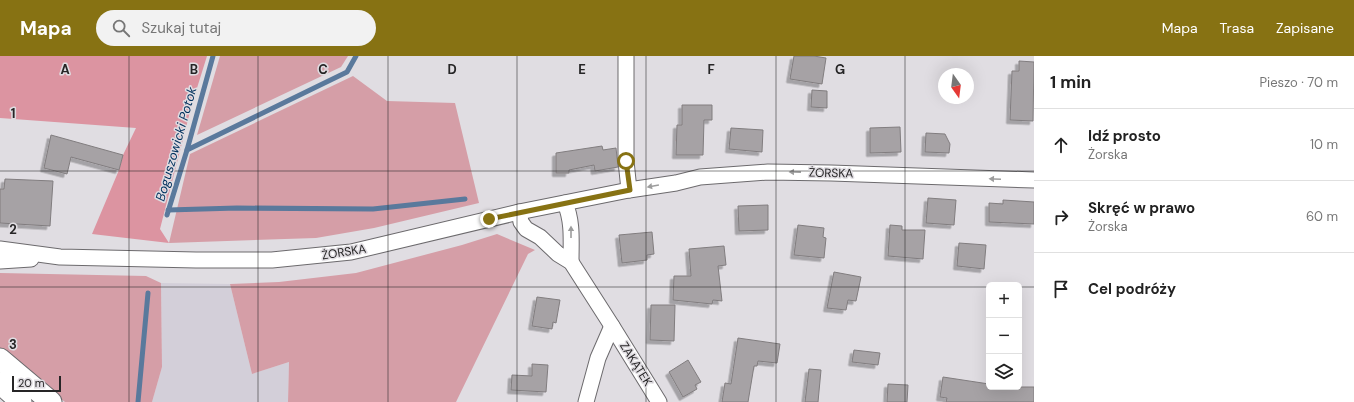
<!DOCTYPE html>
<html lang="pl">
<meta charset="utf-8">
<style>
:root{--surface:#fff;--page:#f2f2f2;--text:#222;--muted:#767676;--line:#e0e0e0;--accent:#877213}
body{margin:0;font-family:"DM Sans",sans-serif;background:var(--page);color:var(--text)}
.controls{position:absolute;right:12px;bottom:12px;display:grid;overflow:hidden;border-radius:6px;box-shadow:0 4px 16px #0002}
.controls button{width:36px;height:36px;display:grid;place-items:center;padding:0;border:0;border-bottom:1px solid var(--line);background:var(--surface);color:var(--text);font:20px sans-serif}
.compass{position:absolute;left:938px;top:12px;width:36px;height:36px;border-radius:50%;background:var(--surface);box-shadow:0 4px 16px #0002;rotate:166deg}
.scale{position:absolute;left:12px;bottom:10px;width:49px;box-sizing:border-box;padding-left:4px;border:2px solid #262526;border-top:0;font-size:11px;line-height:14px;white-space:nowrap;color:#262526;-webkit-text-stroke:3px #e0dde2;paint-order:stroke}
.stop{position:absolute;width:12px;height:12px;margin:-9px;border:3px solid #877213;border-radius:50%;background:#fff}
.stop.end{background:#877213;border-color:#fff;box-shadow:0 1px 4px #0008}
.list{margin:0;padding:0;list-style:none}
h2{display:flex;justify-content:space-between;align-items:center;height:52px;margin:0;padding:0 16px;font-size:17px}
h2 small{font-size:13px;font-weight:400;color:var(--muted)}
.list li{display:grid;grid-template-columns:26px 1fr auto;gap:12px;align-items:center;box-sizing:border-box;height:72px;padding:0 16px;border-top:1px solid var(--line)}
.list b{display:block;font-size:15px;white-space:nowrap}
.list p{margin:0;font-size:13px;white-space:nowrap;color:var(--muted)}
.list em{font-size:13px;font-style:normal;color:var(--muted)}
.icon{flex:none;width:22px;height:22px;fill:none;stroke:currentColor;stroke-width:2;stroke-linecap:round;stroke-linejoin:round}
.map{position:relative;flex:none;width:1034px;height:346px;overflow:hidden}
header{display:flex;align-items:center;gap:24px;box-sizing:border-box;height:56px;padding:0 20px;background:var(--accent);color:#fff}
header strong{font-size:19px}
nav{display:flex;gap:22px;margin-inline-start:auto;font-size:14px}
.search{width:280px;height:36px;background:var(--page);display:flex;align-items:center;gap:10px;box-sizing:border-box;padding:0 14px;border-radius:22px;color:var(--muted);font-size:15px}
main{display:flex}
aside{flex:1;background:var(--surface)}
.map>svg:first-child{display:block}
</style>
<header>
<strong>Mapa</strong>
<div class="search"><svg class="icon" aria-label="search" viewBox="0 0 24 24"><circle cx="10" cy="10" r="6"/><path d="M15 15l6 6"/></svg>Szukaj tutaj</div>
<nav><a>Mapa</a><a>Trasa</a><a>Zapisane</a></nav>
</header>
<main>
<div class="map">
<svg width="1034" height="346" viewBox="0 0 1034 346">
<defs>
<filter id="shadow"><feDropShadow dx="-3.5" dy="3.5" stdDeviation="0" flood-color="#0004"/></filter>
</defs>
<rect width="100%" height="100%" fill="#e0dde2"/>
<polygon fill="#d3cfd9" points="161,227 230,228 252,318 289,306 288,346 152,346 162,311"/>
<g fill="#d59ea7">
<polygon points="220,0 348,0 341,11 197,79"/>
<polygon points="353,20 387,45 455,47 479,147 374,172 316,182 169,187 190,98"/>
<polygon points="497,178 535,194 528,198 456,346 288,346 289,306 252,318 230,228 279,226 356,217 462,189"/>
<polygon points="0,217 146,220 161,227 162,311 152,346 65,346 31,320 0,292"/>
</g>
<polygon fill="#dc94a1" points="0,0 207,0 192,48 160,173 169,187 92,178 119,114 123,99 136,72 0,62"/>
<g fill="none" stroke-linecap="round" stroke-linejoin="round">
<g stroke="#5a799c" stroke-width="5">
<polyline points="187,94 347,16 356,0"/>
<polyline points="168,154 237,152 373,153 465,143"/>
<polyline points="167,159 187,94 213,0"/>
<polyline points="138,346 148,237"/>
</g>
</g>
<g fill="#a6a2a5" stroke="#817d7f" filter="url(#shadow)">
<polygon points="794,0 814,0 826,2 822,28 790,23"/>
<polygon points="1019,5 1034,6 1033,65 1010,64 1012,15 1019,15"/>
<polygon points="812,34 827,35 827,52 811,51"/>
<polygon points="682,49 712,49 712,64 704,64 703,99 676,99 677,69 682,69"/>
<polygon points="900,71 901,96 870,97 870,72"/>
<polygon points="731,72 763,74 762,96 729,93"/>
<polygon points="926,77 945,78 950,88 949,97 925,96"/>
<polygon points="51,79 123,99 119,114 71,101 67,118 44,112"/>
<polygon points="602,90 603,94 616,92 618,111 595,115 594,109 569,114 569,117 556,117 556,97"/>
<polygon points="5,123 53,125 50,170 0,167 0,133 4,133"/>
<polygon points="928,142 956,144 954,169 926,167"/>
<polygon points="1003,144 1034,146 1034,168 989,166 989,147 1003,148"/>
<polygon points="768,149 768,174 739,175 738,150"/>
<polygon points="798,169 824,172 823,181 826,182 824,202 794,199"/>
<polygon points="890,169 902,170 902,174 925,174 923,203 888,200"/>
<polygon points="652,176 654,198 647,199 647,204 622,207 619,179"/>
<polygon points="959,187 986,189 984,213 957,210"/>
<polygon points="724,190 726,209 718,210 722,245 713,244 712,248 673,244 674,220 691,220 689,193"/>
<polygon points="834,216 861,221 856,245 848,244 846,254 827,252"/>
<polygon points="537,241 560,244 556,267 553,266 552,273 532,270"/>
<polygon points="651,249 675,249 674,285 650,284"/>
<polygon points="738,282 780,288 777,307 758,305 757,310 754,310 748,346 722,346 725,327 731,328"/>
<polygon points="854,294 880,297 878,309 852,306"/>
<polygon points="688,304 701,326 695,329 697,333 683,341 669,316"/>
<polygon points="532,308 548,309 546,336 511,334 512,319 532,320"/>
<polygon points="809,313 821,314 818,346 805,346"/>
<polygon points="943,321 989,328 989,331 1034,331 1034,346 946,346 947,342 940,341"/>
<polygon points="888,328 908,329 907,346 887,346"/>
</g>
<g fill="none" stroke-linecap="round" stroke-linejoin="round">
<g stroke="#6c6a6d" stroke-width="17">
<g id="street">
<polyline points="626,0 626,105 629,134"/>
<path d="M565 147C573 166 571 185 571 206"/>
<polyline points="519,156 521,166 526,173 540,181 558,198 571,206 612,270 659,346"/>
<polyline points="0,193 60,201 196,204 272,204 351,196 519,156 629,134 676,127 700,121 768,116 831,117 1034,124"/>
<polyline points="0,205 31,203"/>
<polyline points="586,346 598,302 612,270"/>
</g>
</g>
<g stroke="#6c6a6d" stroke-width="23">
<g id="secondary">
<polyline points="0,303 51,346"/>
<polyline points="0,327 21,346"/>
</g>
</g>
<use href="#street" stroke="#fff" stroke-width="15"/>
<use href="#secondary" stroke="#fff" stroke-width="21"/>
</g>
<defs><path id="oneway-solid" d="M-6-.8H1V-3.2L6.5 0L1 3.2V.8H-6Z"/></defs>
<g fill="#9d9d9d">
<use href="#oneway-solid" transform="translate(795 116) rotate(-179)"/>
<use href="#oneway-solid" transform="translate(995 123) rotate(-178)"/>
<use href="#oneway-solid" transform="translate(653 130) rotate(170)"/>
<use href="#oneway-solid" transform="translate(571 176) rotate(-90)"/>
</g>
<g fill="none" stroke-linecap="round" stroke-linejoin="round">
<polyline stroke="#877213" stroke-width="5" points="489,163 630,134 626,105"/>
</g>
<path fill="none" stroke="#262526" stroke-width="1" stroke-opacity="0.55" d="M129 0V346M258 0V346M388 0V346M517 0V346M646 0V346M776 0V346M905 0V346M0 115H1034M0 231H989M1019 231H1034"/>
<g text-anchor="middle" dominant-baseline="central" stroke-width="3" stroke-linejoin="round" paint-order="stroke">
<g font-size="12" fill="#262526" stroke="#e0dde2">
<text transform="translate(831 117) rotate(1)">ŻORSKA</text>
<text transform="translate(344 196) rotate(-9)">ŻORSKA</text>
<text transform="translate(636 308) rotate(58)">ZAKĄTEK</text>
</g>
<g font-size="13" font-style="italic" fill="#00305d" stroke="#e0dde2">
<text transform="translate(176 88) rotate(-74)">Boguszowicki Potok</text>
</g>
</g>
<g font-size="13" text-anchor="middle" font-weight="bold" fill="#262526" stroke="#e0dde2" stroke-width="3" stroke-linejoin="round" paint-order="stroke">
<text x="65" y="18">A</text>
<text x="194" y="18">B</text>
<text x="323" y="18">C</text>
<text x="452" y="18">D</text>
<text x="582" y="18">E</text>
<text x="711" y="18">F</text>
<text x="840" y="18">G</text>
<text x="13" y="62">1</text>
<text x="13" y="178">2</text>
<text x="13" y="293">3</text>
</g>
</svg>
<div class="controls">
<button>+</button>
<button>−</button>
<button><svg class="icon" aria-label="layers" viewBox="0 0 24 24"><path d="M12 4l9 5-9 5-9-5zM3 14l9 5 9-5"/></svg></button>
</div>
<svg class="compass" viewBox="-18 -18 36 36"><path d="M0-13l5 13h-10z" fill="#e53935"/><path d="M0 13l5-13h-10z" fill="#767676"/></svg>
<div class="scale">20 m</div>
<div class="stop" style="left:626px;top:105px"></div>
<div class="stop end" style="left:489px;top:163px"></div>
</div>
<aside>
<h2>1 min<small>Pieszo · 70 m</small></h2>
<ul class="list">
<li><svg class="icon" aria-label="ahead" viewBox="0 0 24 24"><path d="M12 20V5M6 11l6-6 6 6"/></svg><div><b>Idź prosto</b><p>Żorska</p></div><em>10 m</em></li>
<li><svg class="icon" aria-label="right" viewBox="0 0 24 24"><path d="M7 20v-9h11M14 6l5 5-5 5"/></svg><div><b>Skręć w prawo</b><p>Żorska</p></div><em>60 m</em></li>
<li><svg class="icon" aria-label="arrive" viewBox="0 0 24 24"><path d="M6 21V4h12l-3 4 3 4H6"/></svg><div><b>Cel podróży</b></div></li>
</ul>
</aside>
</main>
